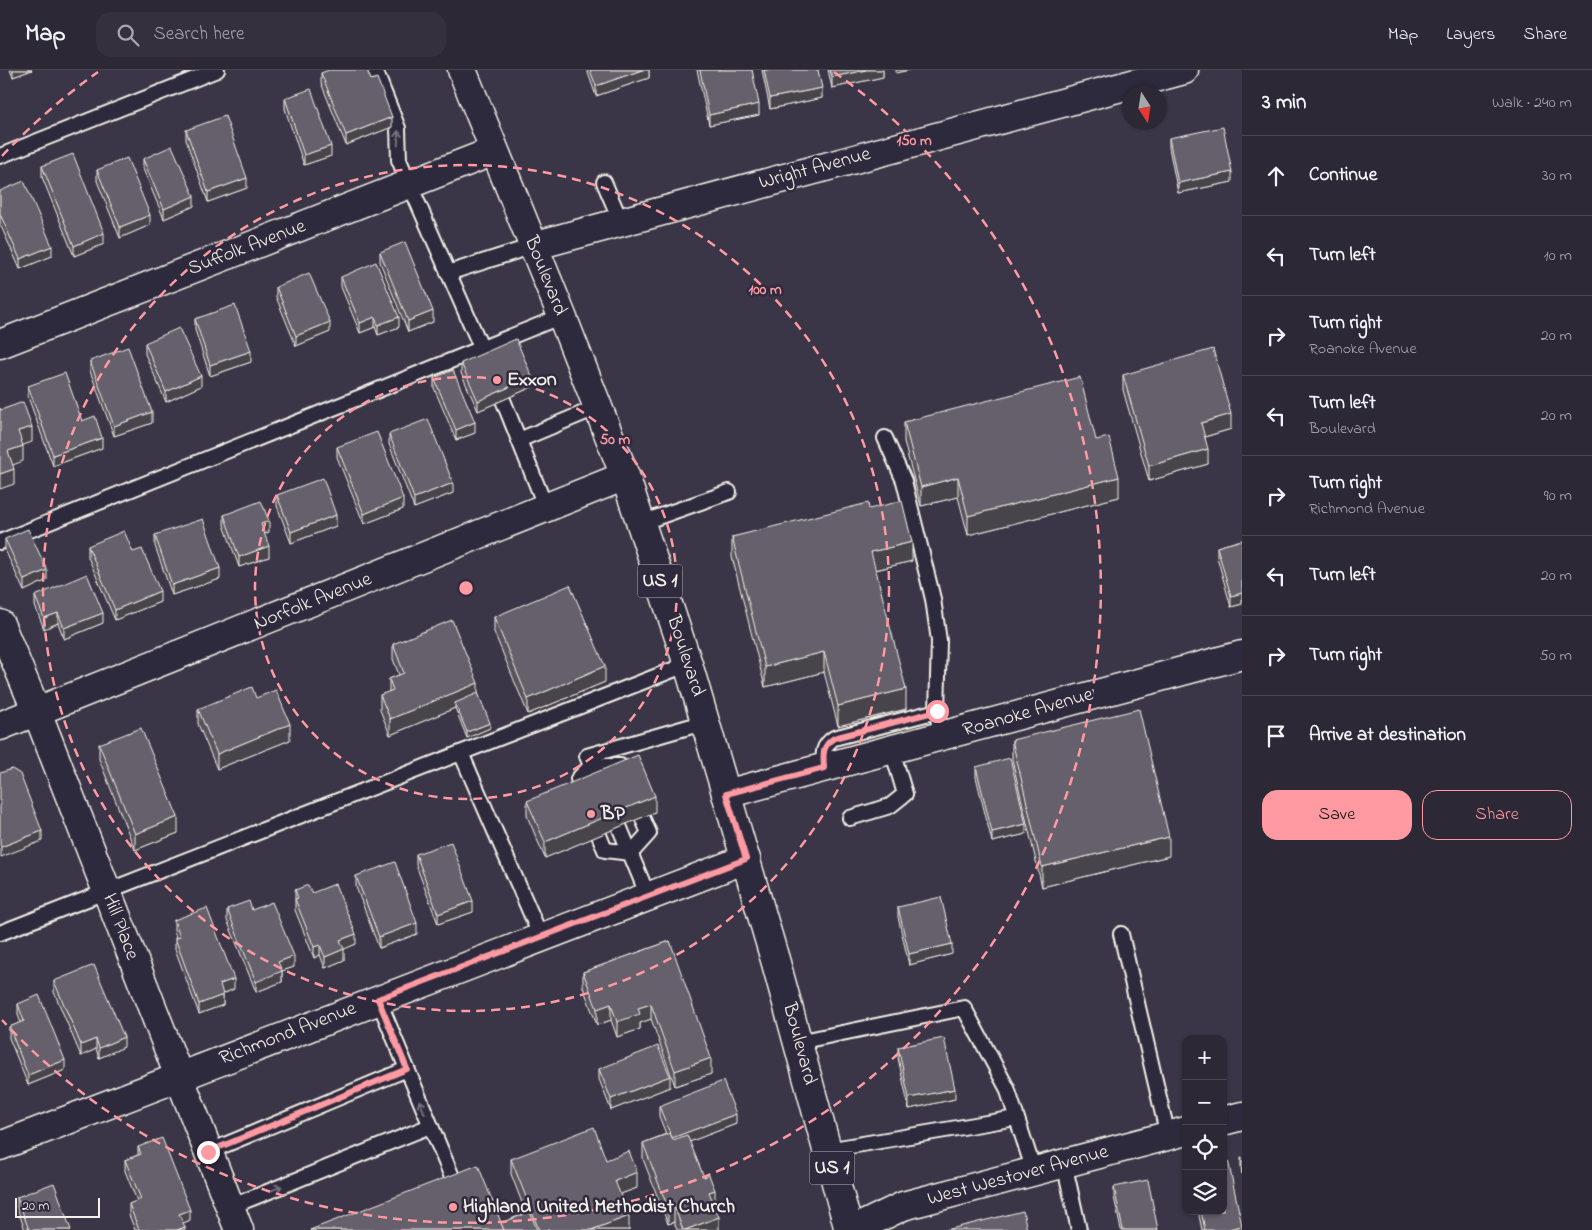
<!DOCTYPE html>
<meta charset="utf-8">
<style>
:root{--surface:#2c2835;--page:#34303d;--text:#f1f3f6;--muted:#a6a6ad;--line:#484450;--accent:#ff9aa2}
body{margin:0;font-family:"Indie Flower",sans-serif;background:var(--page);color:var(--text)}
.controls{position:absolute;right:15px;bottom:15px;display:grid;overflow:hidden;border-radius:10px;box-shadow:0 1px 4px #0004}
.controls button{width:45px;height:45px;display:grid;place-items:center;padding:0;border:0;border-bottom:1px solid var(--line);background:var(--surface);color:var(--text);font:25px sans-serif}
.compass{position:absolute;left:1122px;top:15px;width:45px;height:45px;border-radius:50%;background:var(--surface);box-shadow:0 1px 4px #0004;rotate:168deg}
.scale{position:absolute;left:15px;bottom:12px;width:85px;box-sizing:border-box;padding-left:5px;border:2px solid #f4f1e8;border-top:0;font-size:14px;line-height:18px;white-space:nowrap;color:#f4f1e8;-webkit-text-stroke:4px #2f2a3d;paint-order:stroke}
.stop{position:absolute;width:15px;height:15px;margin:-11px;border:4px solid #ff9aa2;border-radius:50%;background:#fff}
.stop.end{background:#ff9aa2;border-color:#fff;box-shadow:0 1px 5px #0008}
.list{margin:0;padding:0;list-style:none}
h2{display:flex;justify-content:space-between;align-items:center;height:65px;margin:0;padding:0 20px;font-size:21px}
h2 small{font-size:16px;font-weight:400;color:var(--muted)}
.list li{display:grid;grid-template-columns:32px 1fr auto;gap:15px;align-items:center;box-sizing:border-box;height:80px;padding:0 20px;border-top:1px solid var(--line)}
.list b{display:block;font-size:19px;white-space:nowrap}
.list p{margin:0;font-size:16px;white-space:nowrap;color:var(--muted)}
.list em{font-size:16px;font-style:normal;color:var(--muted)}
.actions{display:flex;gap:10px;padding:15px 20px}
.actions a{flex:1;padding:11px 0;border:1px solid var(--accent);border-radius:15px;text-align:center;font-size:18px;color:var(--accent)}
.actions .main{background:var(--accent);color:#111}
.icon{flex:none;width:28px;height:28px;fill:none;stroke:currentColor;stroke-width:2;stroke-linecap:round;stroke-linejoin:round}
.map{position:relative;flex:none;width:1242px;height:1160px;overflow:hidden}
header{display:flex;align-items:center;gap:30px;box-sizing:border-box;height:70px;padding:0 25px;background:var(--surface);border-bottom:1px solid var(--line)}
header strong{font-size:24px}
nav{display:flex;gap:28px;margin-inline-start:auto;font-size:18px}
.search{width:350px;height:45px;background:var(--page);display:flex;align-items:center;gap:12px;box-sizing:border-box;padding:0 18px;border-radius:15px;color:var(--muted);font-size:19px}
main{display:flex}
aside{flex:1;background:var(--surface)}
.map>svg:first-child{display:block}
</style>
<header>
<strong>Map</strong>
<div class="search"><svg class="icon" aria-label="search" viewBox="0 0 24 24"><circle cx="10" cy="10" r="6"/><path d="M15 15l6 6"/></svg>Search here</div>
<nav><a>Map</a><a>Layers</a><a>Share</a></nav>
</header>
<main>
<div class="map">
<svg width="1242" height="1160" viewBox="0 0 1242 1160">
<rect width="100%" height="100%" fill="#3b3647"/>
<filter id="ink" filterUnits="userSpaceOnUse"><feTurbulence type="fractalNoise" baseFrequency=".02" numOctaves="2"/><feDisplacementMap in="SourceGraphic" scale="10" xChannelSelector="R" yChannelSelector="G"/><feConvolveMatrix kernelMatrix="1 2 1 2 8 2 1 2 1" color-interpolation-filters="sRGB"/></filter>
<g filter="url(#ink)">
<g fill="none" stroke-linecap="round" stroke-linejoin="round">
<g stroke="#f4f1e8" stroke-width="18">
<g id="lane">
<polyline points="375,0 398,58 399,90 484,284"/>
<polyline points="0,86 217,0"/>
<polyline points="604,112 621,152"/>
<polyline points="448,203 533,176"/>
<polyline points="503,330 546,438"/>
<polyline points="885,368 904,411 933,529 939,571 937,641 941,667"/>
<polyline points="519,370 598,337"/>
<polyline points="641,453 729,422"/>
<polyline points="0,472 562,246"/>
<polyline points="461,683 541,867"/>
<path d="M824 698C823 684 822 676 834 668L937 641"/>
<polyline points="599,716 587,686 706,652"/>
<polyline points="582,723 578,709 591,696 620,696 625,704"/>
<polyline points="850,748 890,736 905,724 892,680"/>
<polyline points="619,756 648,826"/>
<polyline points="599,765 605,780 631,783 649,763 642,747"/>
<polyline points="0,863 688,594"/>
<polyline points="1121,864 1168,1066"/>
<polyline points="378,929 455,1114 447,1117"/>
<polyline points="798,972 964,938 1007,1018 1034,1101"/>
<polyline points="827,1080 1016,1048"/>
<polyline points="208,1082 407,999"/>
<polyline points="1064,1093 1079,1160"/>
<polyline points="230,1137 430,1056"/>
</g>
</g>
<g stroke="#f4f1e8" stroke-width="31">
<g id="street">
<polyline points="533,176 1184,0"/>
<polyline points="0,274 494,81"/>
<polyline points="0,554 37,642 239,1160"/>
<polyline points="0,656 625,406"/>
<polyline points="726,724 1242,585"/>
<polyline points="1223,1051 1242,1046"/>
<polyline points="0,1076 746,789"/>
<polyline points="853,1160 903,1136 1186,1061"/>
</g>
</g>
<g stroke="#f4f1e8" stroke-width="31">
<polyline id="primary" points="462,0 562,246 625,406 688,594 776,893 849,1160"/>
</g>
<use href="#lane" stroke="#2f2a3d" stroke-width="14"/>
<use href="#street" stroke="#2f2a3d" stroke-width="28"/>
<use href="#primary" stroke="#2f2a3d" stroke-width="28"/>
</g>
<g fill="#57535d" stroke="#f4f1e8">
<polygon points="10,0 32,0 13,7"/>
<polygon points="587,0 649,0 649,8 596,26"/>
<polygon points="697,0 752,0 759,45 709,55"/>
<polygon points="762,0 818,0 822,28 770,39"/>
<polygon points="828,0 883,0 883,7 832,18"/>
<polygon points="321,3 371,10 392,57 346,75 321,13"/>
<polygon points="285,28 331,86 304,95 285,39"/>
<polygon points="186,60 247,118 208,132 186,70"/>
<polygon points="1169,68 1232,112 1178,123 1169,78"/>
<polygon points="143,89 194,136 164,149 143,99"/>
<polygon points="42,96 104,174 74,186 42,107"/>
<polygon points="97,100 150,155 120,168 97,111"/>
<polygon points="0,121 52,186 20,199 0,154"/>
<polygon points="380,182 433,252 408,262 380,192"/>
<polygon points="341,207 399,257 378,265 375,257 360,263 341,217"/>
<polygon points="276,217 330,262 296,276 276,227"/>
<polygon points="195,249 251,292 210,306 195,260"/>
<polygon points="145,273 201,316 166,332 145,284"/>
<polygon points="90,291 152,353 114,366 90,301"/>
<polygon points="461,293 532,317 478,341 461,303"/>
<polygon points="1123,305 1231,359 1205,367 1208,394 1149,411 1123,320"/>
<polygon points="434,308 475,363 456,370 434,318"/>
<polygon points="28,316 82,351 102,378 53,396 28,327"/>
<polygon points="904,352 1096,370 1119,427 968,465 958,427 921,436 904,372"/>
<polygon points="389,364 453,423 414,438 389,374"/>
<polygon points="337,377 403,439 364,454 337,387"/>
<polygon points="277,425 336,456 291,473 277,436"/>
<polygon points="869,439 912,491 876,500 906,639 838,656 824,602 765,617 732,487 732,467"/>
<polygon points="224,445 269,462 264,464 269,487 239,497 224,455"/>
<polygon points="155,465 220,509 172,525 155,476"/>
<polygon points="5,469 47,510 24,521 5,480"/>
<polygon points="1242,470 1242,534 1231,537 1217,487 1217,477"/>
<polygon points="88,476 133,482 160,532 115,550 88,487"/>
<polygon points="35,526 103,553 64,569 58,553 44,559 35,536"/>
<polygon points="494,547 605,612 528,644 494,562"/>
<polygon points="393,574 478,623 490,658 467,668 455,638 390,665 380,640 380,625 389,622 389,609 399,605 393,589"/>
<polygon points="256,628 290,670 217,699 198,654 198,639"/>
<polygon points="1012,670 1169,786 1042,817 1012,689"/>
<polygon points="99,674 178,763 135,780 99,689"/>
<polygon points="976,697 1026,764 992,772 976,707"/>
<polygon points="527,731 655,742 545,788 527,746"/>
<polygon points="416,784 473,842 438,854 416,795"/>
<polygon points="356,806 417,864 379,878 356,817"/>
<polygon points="295,820 312,823 356,874 343,879 344,890 325,898 320,885 314,888 295,840"/>
<polygon points="898,837 952,884 909,895 898,847"/>
<polygon points="227,839 252,840 294,897 282,901 282,912 256,922 227,850"/>
<polygon points="174,850 234,919 223,924 223,935 199,944 175,879 175,868 176,868 174,860"/>
<polygon points="670,871 711,1004 675,1016 651,949 640,953 640,959 617,967 611,950 597,955 583,917 583,902"/>
<polygon points="54,911 124,977 99,988 96,979 81,986 54,922"/>
<polygon points="18,934 65,1000 28,1015 9,968 9,957 21,953 18,945"/>
<polygon points="898,977 955,1029 909,1039 898,988"/>
<polygon points="599,999 670,1017 611,1040 599,1009"/>
<polygon points="659,1036 736,1054 689,1072 715,1135 714,1135 719,1160 677,1160 674,1152 668,1154 643,1089 643,1073 666,1064 659,1046"/>
<polygon points="138,1077 190,1150 183,1153 185,1160 135,1160 129,1145 129,1134 137,1131 125,1101 125,1090 138,1085"/>
<polygon points="1241,1087 1242,1087 1242,1104 1241,1097"/>
<polygon points="511,1089 606,1090 637,1118 620,1124 629,1160 310,1160 501,1153 526,1143 511,1104"/>
<polygon points="1114,1117 1158,1160 1121,1160 1114,1127"/>
<polygon points="17,1127 71,1160 25,1160 17,1138"/>
<polygon points="1198,1141 1223,1141 1242,1160 1202,1160"/>
</g>
<g fill="#47444c" stroke="#f4f1e8">
<polygon points="13,0 32,0 13,7"/>
<polygon points="642,0 649,0 649,8 596,26 596,16"/>
<polygon points="866,0 883,0 883,7 832,18 832,7"/>
<polygon points="896,0 910,0 896,3"/>
<polygon points="822,18 822,28 770,39 770,28"/>
<polygon points="759,34 759,45 709,55 709,45"/>
<polygon points="392,47 392,57 346,75 346,65"/>
<polygon points="331,76 331,86 304,95 304,85"/>
<polygon points="1232,102 1232,112 1178,123 1178,113"/>
<polygon points="247,108 247,118 208,132 208,122"/>
<polygon points="194,126 194,136 164,149 164,139"/>
<polygon points="150,145 150,155 120,168 120,157"/>
<polygon points="104,163 104,174 74,186 74,176"/>
<polygon points="52,176 52,186 20,199 20,189"/>
<polygon points="433,241 433,252 408,262 408,251"/>
<polygon points="375,247 375,257 360,263 360,253"/>
<polygon points="399,247 399,257 378,265 378,255"/>
<polygon points="330,252 330,262 296,276 296,266"/>
<polygon points="251,281 251,292 210,306 210,295"/>
<polygon points="201,306 201,316 166,332 166,322"/>
<polygon points="532,307 532,317 478,341 478,331"/>
<polygon points="152,342 152,353 114,366 114,356"/>
<polygon points="1231,344 1231,359 1201,368 1201,353"/>
<polygon points="475,352 475,363 456,370 456,360"/>
<polygon points="32,357 32,372 18,377 18,361"/>
<polygon points="102,368 102,378 53,396 53,385"/>
<polygon points="23,376 23,391 8,397 8,381"/>
<polygon points="1208,379 1208,394 1149,411 1149,396"/>
<polygon points="14,399 14,414 0,419 0,404"/>
<polygon points="958,407 958,427 921,436 921,417"/>
<polygon points="1119,407 1119,427 968,465 968,446"/>
<polygon points="453,413 453,423 414,438 414,428"/>
<polygon points="403,428 403,439 364,454 364,444"/>
<polygon points="336,445 336,456 291,473 291,462"/>
<polygon points="269,451 269,462 261,465 261,454"/>
<polygon points="912,472 912,491 871,501 871,482"/>
<polygon points="269,476 269,487 239,497 239,487"/>
<polygon points="220,498 220,509 172,525 172,515"/>
<polygon points="47,500 47,510 24,521 24,510"/>
<polygon points="160,521 160,532 115,550 115,540"/>
<polygon points="1242,523 1242,534 1231,537 1231,526"/>
<polygon points="58,543 58,553 44,559 44,548"/>
<polygon points="103,543 103,553 64,569 64,558"/>
<polygon points="824,582 824,602 765,617 765,597"/>
<polygon points="605,596 605,612 528,644 528,629"/>
<polygon points="478,613 478,629 455,633 455,638 390,665 390,649"/>
<polygon points="906,619 906,639 838,656 838,636"/>
<polygon points="490,653 490,658 467,668 467,662"/>
<polygon points="290,654 290,670 217,699 217,684"/>
<polygon points="655,726 655,742 545,788 545,772"/>
<polygon points="178,747 178,763 135,780 135,764"/>
<polygon points="1026,754 1026,764 992,772 992,762"/>
<polygon points="42,761 42,771 1,787 1,777"/>
<polygon points="1169,767 1169,786 1042,817 1042,797"/>
<polygon points="473,831 473,842 438,854 438,844"/>
<polygon points="417,853 417,864 379,878 379,867"/>
<polygon points="356,864 356,874 340,881 340,870"/>
<polygon points="952,874 952,884 909,895 909,884"/>
<polygon points="320,875 320,885 314,888 314,877"/>
<polygon points="344,879 344,890 325,898 325,887"/>
<polygon points="294,886 294,897 282,901 282,912 256,922 256,912 278,892"/>
<polygon points="234,909 234,919 220,925 220,914"/>
<polygon points="223,925 223,935 199,944 199,934"/>
<polygon points="611,934 611,950 597,955 597,939"/>
<polygon points="651,934 651,949 640,953 640,959 617,967 617,952 638,938"/>
<polygon points="124,967 124,977 99,988 99,978"/>
<polygon points="96,969 96,979 81,986 81,975"/>
<polygon points="711,988 711,1004 675,1016 675,1001"/>
<polygon points="65,990 65,1000 28,1015 28,1005"/>
<polygon points="670,1006 670,1017 611,1040 611,1029"/>
<polygon points="955,1019 955,1029 909,1039 909,1028"/>
<polygon points="736,1044 736,1054 671,1079 671,1068"/>
<polygon points="637,1102 637,1118 615,1126 615,1111"/>
<polygon points="715,1120 715,1135 709,1137 709,1122"/>
<polygon points="674,1136 674,1152 668,1154 668,1138"/>
<polygon points="190,1140 190,1150 179,1155 179,1144"/>
<polygon points="629,1146 629,1160 591,1160"/>
<polygon points="719,1147 719,1160 685,1160"/>
<polygon points="1242,1156 1242,1160 1224,1160"/>
<polygon points="185,1157 185,1160 177,1160"/>
</g>
<g fill="#65616c" stroke="#f4f1e8">
<polygon points="329,0 367,0 371,10 377,8 392,47 346,65 321,3"/>
<polygon points="590,0 642,0 596,16"/>
<polygon points="700,0 752,0 759,34 709,45"/>
<polygon points="764,0 818,0 822,18 770,28"/>
<polygon points="830,0 866,0 832,7"/>
<polygon points="311,19 331,76 304,85 285,28"/>
<polygon points="225,46 247,108 208,122 186,60"/>
<polygon points="1223,57 1232,102 1178,113 1169,68"/>
<polygon points="172,76 194,126 164,139 143,89"/>
<polygon points="73,84 104,163 74,176 42,96"/>
<polygon points="127,88 150,145 120,157 97,100"/>
<polygon points="24,111 52,176 20,189 0,144 0,121"/>
<polygon points="405,172 433,241 408,251 380,182"/>
<polygon points="376,192 399,247 378,255 375,247 360,253 341,207"/>
<polygon points="309,203 330,252 296,266 276,217"/>
<polygon points="235,235 251,281 210,295 195,249"/>
<polygon points="179,258 201,306 166,322 145,273"/>
<polygon points="516,269 532,307 478,331 461,293"/>
<polygon points="128,277 152,342 114,356 90,291"/>
<polygon points="1213,279 1231,344 1201,353 1208,379 1149,396 1123,305"/>
<polygon points="453,300 475,352 456,360 434,308"/>
<polygon points="65,303 82,351 95,346 102,368 53,385 28,316"/>
<polygon points="1080,307 1096,370 1109,367 1119,407 968,446 958,407 921,417 904,352"/>
<polygon points="23,332 32,357 18,361 23,376 8,381 14,399 0,404 0,338 1,340"/>
<polygon points="428,349 453,413 414,428 389,364"/>
<polygon points="377,362 403,428 364,444 337,377"/>
<polygon points="323,408 336,445 291,462 277,425"/>
<polygon points="261,431 269,451 261,454 269,476 239,487 224,445"/>
<polygon points="902,431 912,472 871,482 906,619 838,636 824,582 765,597 732,467 868,433 869,439"/>
<polygon points="203,449 220,498 172,515 155,465"/>
<polygon points="28,459 47,500 24,510 5,469"/>
<polygon points="124,461 133,482 142,479 160,521 115,540 88,476"/>
<polygon points="1242,470 1242,523 1231,526 1217,477"/>
<polygon points="87,504 103,543 64,558 58,543 44,548 35,526"/>
<polygon points="570,515 605,596 528,629 494,547"/>
<polygon points="452,550 478,613 390,649 380,625 393,620 389,609 404,603 393,574"/>
<polygon points="252,617 256,628 276,620 290,654 217,684 198,639"/>
<polygon points="478,623 490,653 467,662 455,633"/>
<polygon points="1139,639 1169,767 1042,797 1012,670"/>
<polygon points="141,658 178,747 135,764 99,674"/>
<polygon points="638,685 655,726 545,772 527,731"/>
<polygon points="1010,688 1026,754 992,762 976,697"/>
<polygon points="12,699 20,704 42,761 1,777 0,775 0,703"/>
<polygon points="451,772 473,831 438,844 416,784"/>
<polygon points="395,792 417,853 379,867 356,806"/>
<polygon points="335,814 356,864 340,870 344,879 325,887 320,875 314,877 295,829 298,828 295,820 308,815 312,823"/>
<polygon points="941,827 952,874 909,884 898,837"/>
<polygon points="249,831 252,840 272,832 294,886 278,892 282,901 256,912 227,839"/>
<polygon points="207,838 234,909 220,914 223,925 199,934 175,868 180,867 174,850"/>
<polygon points="670,871 711,988 675,1001 651,934 638,938 640,944 617,952 611,934 597,939 583,902"/>
<polygon points="94,895 124,967 99,978 96,969 81,975 54,911"/>
<polygon points="39,925 65,990 28,1005 9,957 24,951 18,934"/>
<polygon points="944,968 955,1019 909,1028 898,977"/>
<polygon points="658,976 670,1006 611,1029 599,999"/>
<polygon points="723,1011 736,1044 672,1068 659,1036"/>
<polygon points="594,1057 606,1090 629,1081 637,1102 615,1111 629,1146 591,1160 539,1160 511,1089"/>
<polygon points="670,1063 673,1070 687,1065 704,1107 709,1105 715,1120 709,1122 719,1147 685,1160 683,1160 674,1136 668,1138 643,1073"/>
<polygon points="162,1068 190,1140 179,1144 185,1157 177,1160 139,1160 129,1134 141,1129 125,1090 141,1084 138,1077"/>
<polygon points="1228,1090 1242,1156 1224,1160 1205,1160 1201,1141 1223,1141 1223,1091"/>
<polygon points="478,1095 504,1160 310,1160"/>
<polygon points="1148,1110 1158,1160 1123,1160 1114,1117"/>
<polygon points="54,1113 71,1160 29,1160 17,1127"/>
<polygon points="1023,1141 1027,1160 946,1160"/>
<polygon points="530,1142 537,1160 504,1160 501,1153"/>
</g>
<defs><path id="oneway-shaft" d="M-6 0H5M1.5-3L5.5 0L1.5 3" fill="none" stroke-width="1.6" stroke-linecap="round" stroke-linejoin="round" transform="scale(1.25)"/></defs>
<g stroke="#747079">
<use href="#oneway-shaft" transform="translate(398 68) rotate(-89)"/>
<use href="#oneway-shaft" transform="translate(422 1037) rotate(-112)"/>
<use href="#oneway-shaft" transform="translate(275 1119) rotate(-22)"/>
</g>
</g>
<g fill="none" stroke-linecap="round" stroke-linejoin="round" filter="url(#ink)">
<path stroke="#ff9aa2" stroke-width="6" d="M208 1082 407 999 378 929 746 789 726 724 824 698C823 684 822 676 834 668L937 641"/>
</g>
<g fill="none" stroke="#ff9aa2" stroke-width="2.5" stroke-dasharray="9 6">
<circle cx="466" cy="518" r="211"/>
<circle cx="466" cy="518" r="423"/>
<path d="M2 86A634 634 0 0 1 98 2M834 2A634 634 0 1 1 2 950"/>
</g>
<g fill="#ff9aa2" stroke="#2f2a3d" stroke-width="2">
<circle cx="497" cy="310" r="5"/>
<circle cx="591" cy="744" r="5"/>
<circle cx="453" cy="1137" r="5"/>
</g>
<g text-anchor="middle" dominant-baseline="central" stroke-width="5" stroke-linejoin="round" paint-order="stroke">
<g fill="#2f2a3d" stroke="#b9b5b5" stroke-width="1">
<rect x="637.5" y="494.5" width="45" height="33" rx="4"/>
<rect x="809.5" y="1081.5" width="45" height="33" rx="4"/>
</g>
<g font-size="19" font-weight="bold" fill="#f4f1e8">
<text x="660" y="511">US 1</text>
<text x="832" y="1098">US 1</text>
</g>
<g font-size="20" fill="#f4f1e8" stroke="#2f2a3d">
<text transform="translate(815 99) rotate(-15)">Wright Avenue</text>
<text transform="translate(247 178) rotate(-21)">Suffolk Avenue</text>
<text transform="translate(545 206) rotate(68)">Boulevard</text>
<text transform="translate(313 532) rotate(-22)">Norfolk Avenue</text>
<text transform="translate(685 586) rotate(72)">Boulevard</text>
<text transform="translate(1028 643) rotate(-16)">Roanoke Avenue</text>
<text transform="translate(120 857) rotate(69)">Hill Place</text>
<text transform="translate(288 964) rotate(-21)">Richmond Avenue</text>
<text transform="translate(799 974) rotate(75)">Boulevard</text>
<text transform="translate(1018 1106) rotate(-15)">West Westover Avenue</text>
</g>
<g font-size="20" font-weight="bold" fill="#f4f1e8" stroke="#2f2a3d" text-anchor="start">
<text x="507" y="310">Exxon</text>
<text x="601" y="744">BP</text>
<text x="463" y="1137">Highland United Methodist Church</text>
</g>
</g>
<circle cx="466" cy="518" r="8" fill="#ff9aa2" stroke="#2f2a3d" stroke-width="2.5"/>
<g font-size="15" text-anchor="middle" font-weight="bold" fill="#ff9aa2" stroke="#2f2a3d" stroke-width="5" stroke-linejoin="round" paint-order="stroke">
<text x="914" y="75">150 m</text>
<text x="765" y="224">100 m</text>
<text x="615" y="374">50 m</text>
</g>
</svg>
<div class="controls">
<button>+</button>
<button>−</button>
<button><svg class="icon" aria-label="locate" viewBox="0 0 24 24"><circle cx="12" cy="12" r="6"/><path d="M12 2v4M12 18v4M2 12h4M18 12h4"/></svg></button>
<button><svg class="icon" aria-label="layers" viewBox="0 0 24 24"><path d="M12 4l9 5-9 5-9-5zM3 14l9 5 9-5"/></svg></button>
</div>
<svg class="compass" viewBox="-18 -18 36 36"><path d="M0-13l5 13h-10z" fill="#e53935"/><path d="M0 13l5-13h-10z" fill="#a6a6ad"/></svg>
<div class="scale">20 m</div>
<div class="stop" style="left:937px;top:641px"></div>
<div class="stop end" style="left:208px;top:1082px"></div>
</div>
<aside>
<h2>3 min<small>Walk · 240 m</small></h2>
<ul class="list">
<li><svg class="icon" aria-label="ahead" viewBox="0 0 24 24"><path d="M12 20V5M6 11l6-6 6 6"/></svg><div><b>Continue</b></div><em>30 m</em></li>
<li><svg class="icon" aria-label="left" viewBox="0 0 24 24"><path d="M17 20v-9H6M10 6l-5 5 5 5"/></svg><div><b>Turn left</b></div><em>10 m</em></li>
<li><svg class="icon" aria-label="right" viewBox="0 0 24 24"><path d="M7 20v-9h11M14 6l5 5-5 5"/></svg><div><b>Turn right</b><p>Roanoke Avenue</p></div><em>20 m</em></li>
<li><svg class="icon" aria-label="left" viewBox="0 0 24 24"><path d="M17 20v-9H6M10 6l-5 5 5 5"/></svg><div><b>Turn left</b><p>Boulevard</p></div><em>20 m</em></li>
<li><svg class="icon" aria-label="right" viewBox="0 0 24 24"><path d="M7 20v-9h11M14 6l5 5-5 5"/></svg><div><b>Turn right</b><p>Richmond Avenue</p></div><em>90 m</em></li>
<li><svg class="icon" aria-label="left" viewBox="0 0 24 24"><path d="M17 20v-9H6M10 6l-5 5 5 5"/></svg><div><b>Turn left</b></div><em>20 m</em></li>
<li><svg class="icon" aria-label="right" viewBox="0 0 24 24"><path d="M7 20v-9h11M14 6l5 5-5 5"/></svg><div><b>Turn right</b></div><em>50 m</em></li>
<li><svg class="icon" aria-label="arrive" viewBox="0 0 24 24"><path d="M6 21V4h12l-3 4 3 4H6"/></svg><div><b>Arrive at destination</b></div></li>
</ul>
<div class="actions"><a class="main">Save</a><a>Share</a></div>
</aside>
</main>
